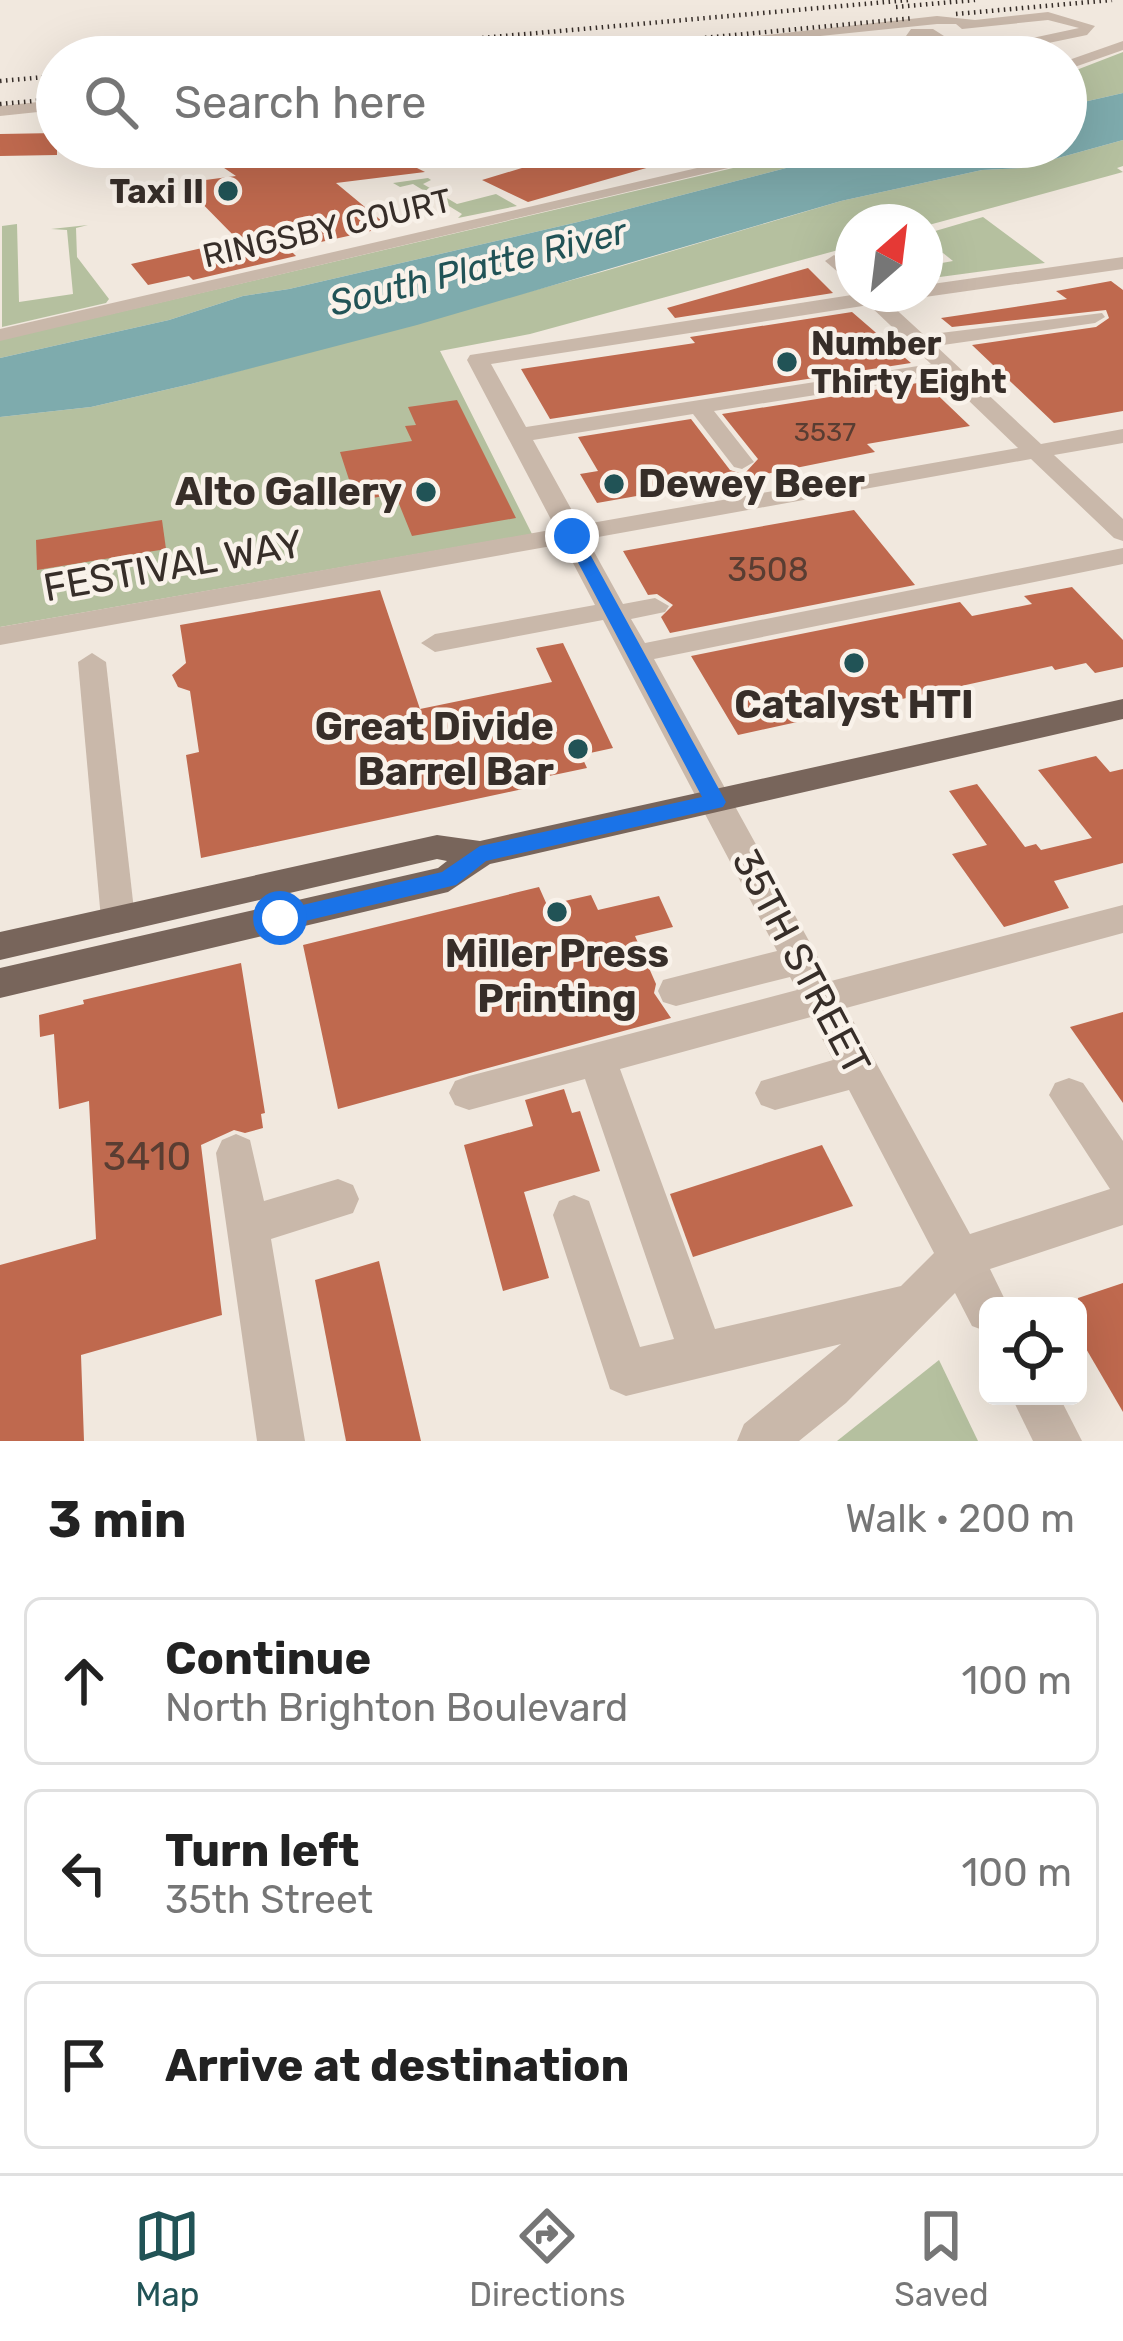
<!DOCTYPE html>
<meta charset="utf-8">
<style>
:root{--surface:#fff;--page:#f6f6f6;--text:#222;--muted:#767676;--line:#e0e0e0;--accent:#215356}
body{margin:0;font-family:Rubik,sans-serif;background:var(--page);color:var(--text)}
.controls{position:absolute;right:36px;bottom:36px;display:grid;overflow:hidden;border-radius:18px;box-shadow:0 12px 48px #0002}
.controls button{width:108px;height:108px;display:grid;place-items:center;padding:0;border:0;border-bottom:3px solid var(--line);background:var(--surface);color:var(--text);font:60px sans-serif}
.compass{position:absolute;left:835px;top:204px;width:108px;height:108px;border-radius:50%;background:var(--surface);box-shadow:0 12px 48px #0002;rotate:28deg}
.stop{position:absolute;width:36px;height:36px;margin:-27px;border:9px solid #1a73e8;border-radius:50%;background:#fff}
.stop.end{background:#1a73e8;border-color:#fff;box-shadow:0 3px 12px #0008}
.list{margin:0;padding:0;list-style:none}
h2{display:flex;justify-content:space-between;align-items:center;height:156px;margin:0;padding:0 48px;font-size:51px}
h2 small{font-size:39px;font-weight:400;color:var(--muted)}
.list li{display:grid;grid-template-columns:78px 1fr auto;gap:36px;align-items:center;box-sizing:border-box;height:168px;margin:0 24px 24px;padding:0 24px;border:3px solid var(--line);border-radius:18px}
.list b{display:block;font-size:45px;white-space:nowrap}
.list p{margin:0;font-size:39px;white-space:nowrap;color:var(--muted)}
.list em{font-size:39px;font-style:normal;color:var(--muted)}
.icon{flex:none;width:66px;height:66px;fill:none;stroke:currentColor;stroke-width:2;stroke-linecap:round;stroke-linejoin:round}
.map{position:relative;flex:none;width:1123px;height:1441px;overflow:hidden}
.search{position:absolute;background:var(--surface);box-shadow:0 12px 48px #0002;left:36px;right:36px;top:36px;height:132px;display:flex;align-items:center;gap:30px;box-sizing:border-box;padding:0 42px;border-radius:66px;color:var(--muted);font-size:45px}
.sheet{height:732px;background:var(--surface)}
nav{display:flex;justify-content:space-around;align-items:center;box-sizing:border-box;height:168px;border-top:3px solid var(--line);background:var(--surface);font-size:33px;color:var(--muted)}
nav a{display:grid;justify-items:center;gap:6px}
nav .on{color:var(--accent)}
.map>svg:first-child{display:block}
</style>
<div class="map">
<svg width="1123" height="1441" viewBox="0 0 1123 1441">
<rect width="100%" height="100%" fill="#f1e8de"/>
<g fill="#b5c09f">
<polygon points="1123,52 1123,93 1066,106 1066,74"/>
<polygon points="1123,140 1123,166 1117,168 1123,172 925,226 925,222 853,222 853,246 530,334 440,351 532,534 0,627 0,417 91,407 191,384 605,271 841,201 982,170 1022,168"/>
<polygon points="823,147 867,147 578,222 289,289 243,296 169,320 0,358 0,340"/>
<polygon points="428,178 431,180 423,184 457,204 496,194 517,206 458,218 462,214 413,184 400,187 393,183"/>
<polygon points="983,217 1045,263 925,279 925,266 953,261 943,253 925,256 925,234"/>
<polygon points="17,224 19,302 73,294 67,230 51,229 88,225 76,228 77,257 109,299 106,303 2,327 2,226"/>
<polygon points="939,1360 978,1441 837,1441"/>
</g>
<polygon fill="#7eabad" points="1123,93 1123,140 1022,168 982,170 841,201 417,325 191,384 91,407 0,417 0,358 169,320 243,296 289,289 578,222 867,147 1066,147 1066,106"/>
<g fill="#bf694e">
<polygon points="57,133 57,155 0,156 0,134"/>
<polygon points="193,147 375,147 425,172 336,183 389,227 289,249 296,256 193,280 189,276 148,285 131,264 238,240 182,183 236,176"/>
<polygon points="501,147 702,147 702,152 528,202 482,180 535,164"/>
<polygon points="808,268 833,293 675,318 667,308"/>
<polygon points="1111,281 1123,290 1123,411 1054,423 972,345 1096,327 1109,318 1106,310 952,327 941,318 1067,299 1056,291"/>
<polygon points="852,312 911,363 550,419 521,369 695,343 690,337"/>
<polygon points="924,382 970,426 867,444 875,452 751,477 746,472 758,459 722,414"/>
<polygon points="457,400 516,518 412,536 395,494 356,501 340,452 412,441 405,426 416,425 408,407"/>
<polygon points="691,419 730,470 739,473 644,488 648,494 597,503 580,474 598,471 578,437"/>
<polygon points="854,510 915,585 670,633 661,617 673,605 657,594 648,595 623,551"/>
<polygon points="162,520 166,549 37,570 36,540"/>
<polygon points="1072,587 1123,640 1123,667 1095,673 1086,663 1055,670 1052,666 738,735 691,656 960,602 972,616 1032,604 1024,596"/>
<polygon points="380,590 420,709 552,682 536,648 563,643 613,748 581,755 587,768 530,780 532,787 201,858 186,755 199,752 190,691 178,687 172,675 186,663 180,625"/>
<polygon points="1096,756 1110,772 1123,769 1123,863 1054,881 1069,908 1004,927 952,854 987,845 949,791 977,784 1025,847 1036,844 1041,850 1092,838 1038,770"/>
<polygon points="539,887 547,905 591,895 598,910 659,896 673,927 635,936 656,984 654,993 671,1018 338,1109 303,945"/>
<polygon points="241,963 265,1113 261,1114 263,1128 245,1133 234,1130 201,1145 222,1315 81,1355 84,1441 0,1441 0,1265 96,1239 89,1101 59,1109 54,1034 40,1037 39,1015 84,1004 83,1000"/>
<polygon points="1123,1012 1123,1103 1070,1027"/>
<polygon points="564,1089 572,1113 580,1111 600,1171 524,1192 549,1278 503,1291 464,1145 533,1126 525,1100"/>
<polygon points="822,1145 853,1206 693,1257 670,1194"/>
<polygon points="379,1261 421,1441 346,1441 315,1280"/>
<polygon points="1123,1283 1123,1412 1078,1335 1078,1298"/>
</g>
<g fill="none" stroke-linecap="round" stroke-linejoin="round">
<polyline stroke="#ccc3ba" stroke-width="15" stroke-dasharray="15 8" stroke-linecap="butt" points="644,147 664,156"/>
<g fill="#c9b8aa" fill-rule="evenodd">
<polygon points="1048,12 1095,26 1087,35 1005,52 1000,45 1079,28 1048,20 962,29 956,24 937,24 616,57 568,57 937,16 975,20"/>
<polygon points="911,29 933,29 977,57 960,57 939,44 833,57 794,56 930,39 906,36"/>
<polygon points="1123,41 1123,50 1066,70 1066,61"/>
<polygon points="57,100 57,110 0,116 0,106"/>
<polygon points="437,147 458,147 477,158 463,161"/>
<polygon points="788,147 817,147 0,341 0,329"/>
<polygon points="834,255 853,269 853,285 825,261"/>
<polygon points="1123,257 1123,269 925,297 917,294 925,294 925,285"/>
<path d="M858 294H913L888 302 924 335 1102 313 1105 317 1095 323 936 346 1041 444 1123 429V443L1054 455 1123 519V541L1114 538 1031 459 587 539 623 604 655 598 669 606 665 612 631 619 645 643 1123 548V564L654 659 831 981 1123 905V933L846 1008 970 1234 1110 1189 1049 1095 1055 1083 1069 1078 1083 1083 1123 1141V1225L990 1269 1008 1306H988V1332L972 1326 955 1293 846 1403 799 1441H737L744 1424 841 1344 626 1396 610 1389 553 1215 559 1201 574 1195 589 1201 640 1347 674 1339 585 1079 469 1110 455 1105 449 1093 455 1081 469 1076 797 990 790 977 676 1006 663 1002 658 991 663 980 777 951 603 620 435 652 421 643 435 634 595 605 563 544 0 645V627L556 529 467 360 470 355ZM869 305 931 364 526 427 491 364ZM942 375 1018 448 580 525 533 440 693 414 734 467 742 469 754 462 714 411ZM811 1017 833 1060 761 1081 755 1093 761 1105 775 1110 849 1090 934 1253 901 1286 715 1329 620 1069Z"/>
<polygon points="92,653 106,662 135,919 130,929 118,933 106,929 101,919 78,662"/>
<polygon points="236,1134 250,1140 264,1201 338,1179 353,1185 359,1199 353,1213 271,1239 305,1441 257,1441 216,1153 222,1140"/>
<polygon points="1011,1396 1059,1396 1082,1441 1033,1441"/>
</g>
<polygon fill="#78655b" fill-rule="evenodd" points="1123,699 1123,719 490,864 448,892 0,998 0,968 438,868 447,861 437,859 0,960 0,932 437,835 480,841"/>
<g stroke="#372e29" stroke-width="4.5" stroke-dasharray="1.5 4.5" stroke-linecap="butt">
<polyline points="896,7 975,0"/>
<polyline points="956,14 1112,0"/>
<polyline points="267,57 909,0"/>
<polyline points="502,57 914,18"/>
<polyline points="0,81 57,76"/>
<polyline points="0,104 57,99"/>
</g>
</g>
<polygon fill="#1a73e8" points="572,531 580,536 726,802 723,807 486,861 456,885 280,927 273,924 273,912 442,872 480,846 702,797 564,536"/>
<g fill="#215356" stroke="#f9f2ea" stroke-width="4.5">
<circle cx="228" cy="191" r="12"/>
<circle cx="787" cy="362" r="12"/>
<circle cx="614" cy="484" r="12"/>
<circle cx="426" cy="492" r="12"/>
<circle cx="854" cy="663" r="12"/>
<circle cx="578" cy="749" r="12"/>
<circle cx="557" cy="912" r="12"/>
</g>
<g text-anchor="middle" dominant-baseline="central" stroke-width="9" stroke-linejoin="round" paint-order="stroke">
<g font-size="27" fill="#593d32">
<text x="825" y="432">3537</text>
</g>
<g font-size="33" font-weight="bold" fill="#372e29" stroke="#f9f2ea" text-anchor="end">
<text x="204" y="191">Taxi II</text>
<text x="811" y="343" text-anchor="start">Number<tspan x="811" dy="38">Thirty Eight</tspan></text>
</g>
<g font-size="33" fill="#372e29" stroke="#f9f2ea">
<text transform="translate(327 228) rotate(-13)">RINGSBY COURT</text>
</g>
<g font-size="33" fill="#593d32">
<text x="768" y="569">3508</text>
</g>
<g font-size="36" font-style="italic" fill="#215356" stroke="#f9f2ea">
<text transform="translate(478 267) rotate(-14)">South Platte River</text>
</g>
<g font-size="39" font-weight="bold" fill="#372e29" stroke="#f9f2ea" text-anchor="end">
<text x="638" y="484" text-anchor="start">Dewey Beer</text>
<text x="402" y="492">Alto Gallery</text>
<text x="854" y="705" text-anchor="middle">Catalyst HTI</text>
<text x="554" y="727">Great Divide<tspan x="554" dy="45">Barrel Bar</tspan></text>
<text x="557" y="954" text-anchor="middle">Miller Press<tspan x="557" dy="45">Printing</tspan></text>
</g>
<g font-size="39" fill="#372e29" stroke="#f9f2ea">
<text transform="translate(173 566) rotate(-10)">FESTIVAL WAY</text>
<text transform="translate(801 962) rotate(62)">35TH STREET</text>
</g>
<g font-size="39" fill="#593d32">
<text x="147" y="1157">3410</text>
</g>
</g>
</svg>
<div class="controls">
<button><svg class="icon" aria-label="locate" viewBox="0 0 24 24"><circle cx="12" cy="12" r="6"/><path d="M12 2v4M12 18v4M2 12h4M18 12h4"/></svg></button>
</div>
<svg class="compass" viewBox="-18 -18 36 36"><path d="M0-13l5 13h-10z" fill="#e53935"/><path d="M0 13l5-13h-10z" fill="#767676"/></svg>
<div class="stop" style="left:280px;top:918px"></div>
<div class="stop end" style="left:572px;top:536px"></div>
<div class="search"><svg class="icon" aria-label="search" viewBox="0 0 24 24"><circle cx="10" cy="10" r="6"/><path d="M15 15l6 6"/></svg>Search here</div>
</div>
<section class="sheet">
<h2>3 min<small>Walk · 200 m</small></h2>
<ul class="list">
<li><svg class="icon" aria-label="ahead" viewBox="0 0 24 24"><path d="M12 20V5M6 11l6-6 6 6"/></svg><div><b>Continue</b><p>North Brighton Boulevard</p></div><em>100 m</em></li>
<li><svg class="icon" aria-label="left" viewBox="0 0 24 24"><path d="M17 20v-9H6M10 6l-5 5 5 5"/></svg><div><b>Turn left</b><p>35th Street</p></div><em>100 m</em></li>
<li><svg class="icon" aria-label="arrive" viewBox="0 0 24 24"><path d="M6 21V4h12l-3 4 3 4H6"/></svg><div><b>Arrive at destination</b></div></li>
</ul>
</section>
<nav>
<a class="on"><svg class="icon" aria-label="map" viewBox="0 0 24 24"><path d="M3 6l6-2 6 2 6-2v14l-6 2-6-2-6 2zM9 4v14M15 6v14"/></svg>Map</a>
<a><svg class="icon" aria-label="directions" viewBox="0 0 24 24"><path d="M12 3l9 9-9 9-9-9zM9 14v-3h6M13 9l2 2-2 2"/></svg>Directions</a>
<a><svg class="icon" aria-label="saved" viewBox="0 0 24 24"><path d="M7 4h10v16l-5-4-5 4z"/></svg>Saved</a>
</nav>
